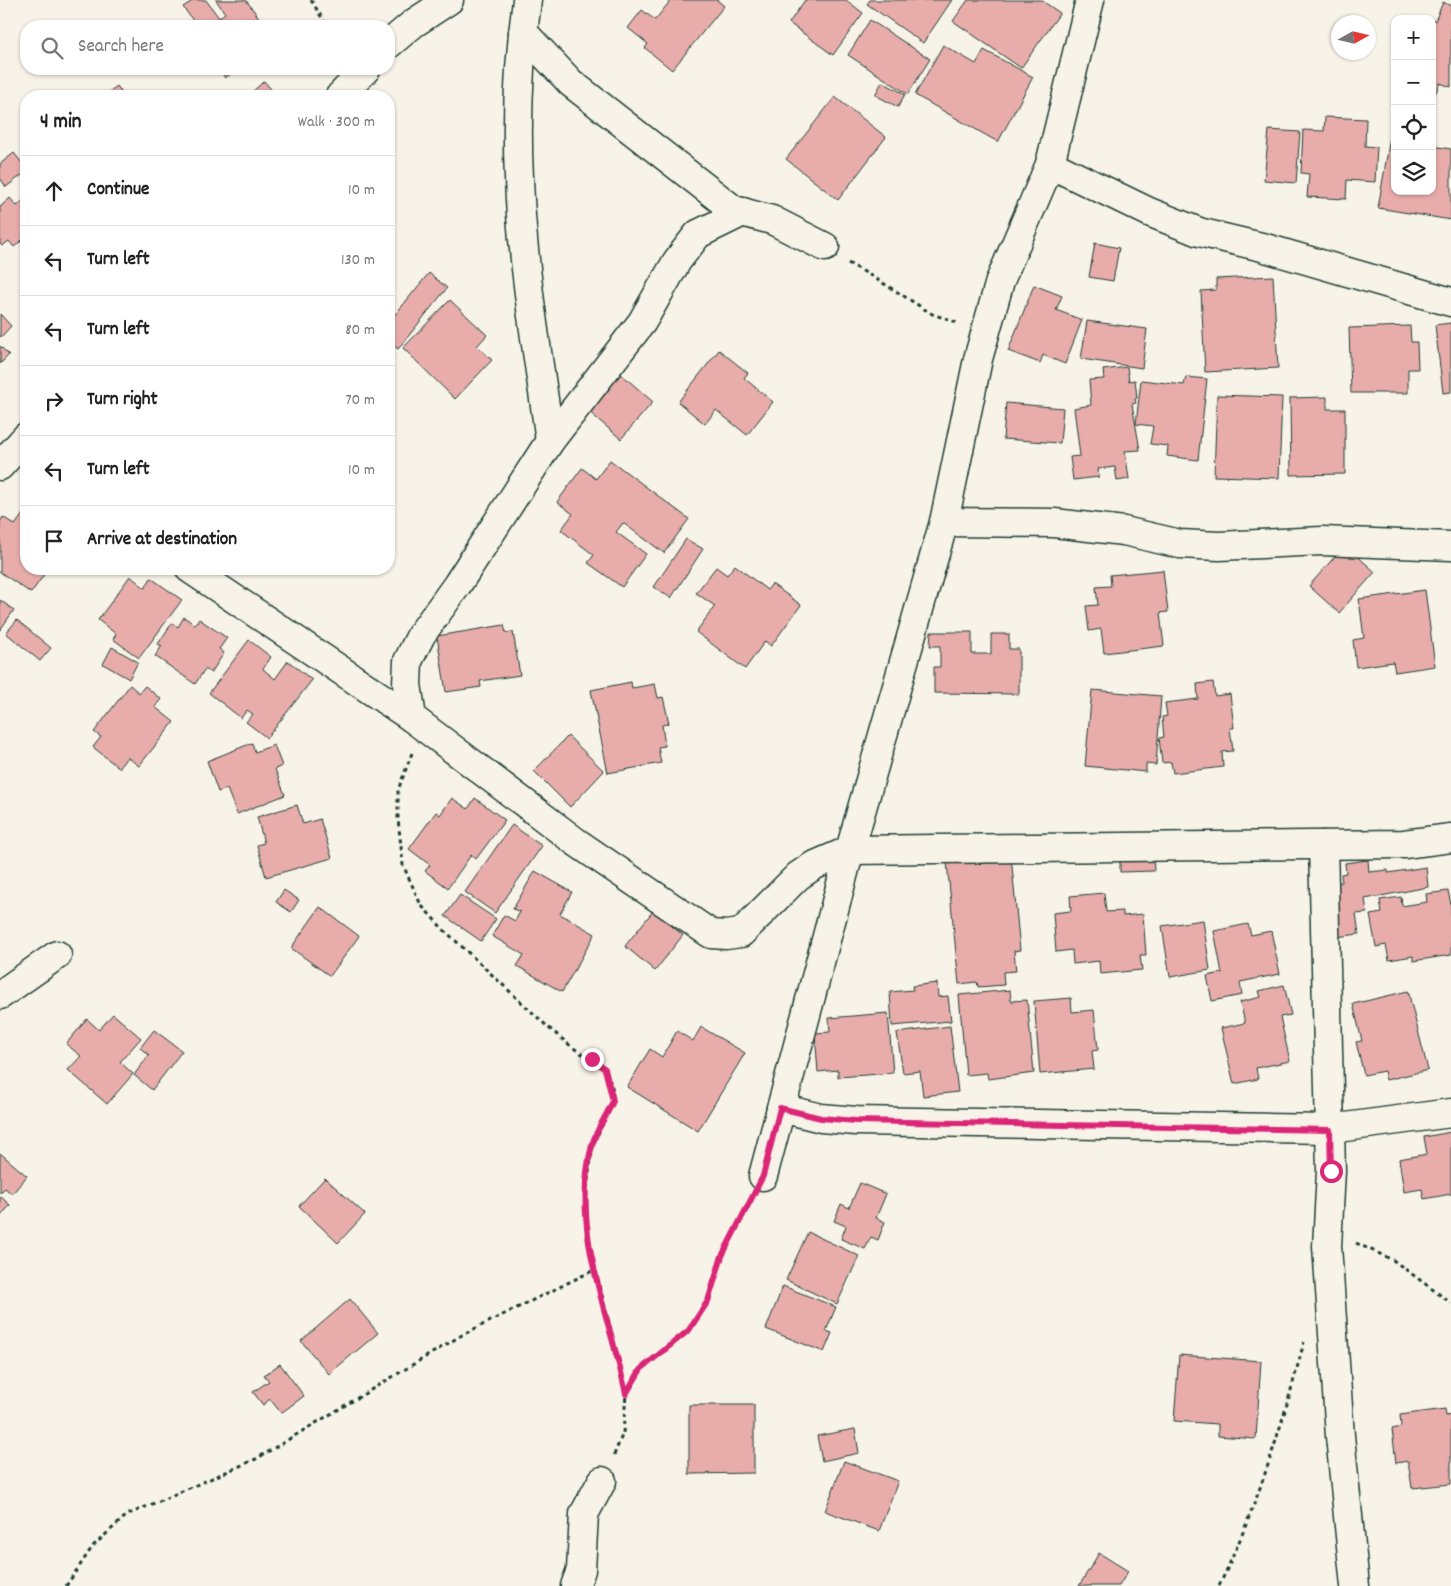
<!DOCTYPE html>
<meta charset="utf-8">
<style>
:root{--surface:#fff;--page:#f2f2f2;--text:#222;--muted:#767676;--line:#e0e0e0}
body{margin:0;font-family:Dekko,sans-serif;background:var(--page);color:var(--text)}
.controls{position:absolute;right:15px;top:15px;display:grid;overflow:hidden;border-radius:10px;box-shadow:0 1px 4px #0004}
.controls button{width:45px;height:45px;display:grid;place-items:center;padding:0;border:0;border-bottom:1px solid var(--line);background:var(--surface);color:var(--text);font:25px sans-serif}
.compass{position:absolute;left:1331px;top:15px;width:45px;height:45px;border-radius:50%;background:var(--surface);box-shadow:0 1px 4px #0004;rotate:82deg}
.stop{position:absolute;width:15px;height:15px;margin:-11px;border:4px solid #db2777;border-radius:50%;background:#fff}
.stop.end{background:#db2777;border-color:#fff;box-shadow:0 1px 5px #0008}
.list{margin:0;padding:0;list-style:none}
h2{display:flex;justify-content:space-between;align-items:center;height:65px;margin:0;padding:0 20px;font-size:21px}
h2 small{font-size:16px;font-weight:400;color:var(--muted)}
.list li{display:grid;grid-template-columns:32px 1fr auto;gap:15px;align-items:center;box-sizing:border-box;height:70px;padding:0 20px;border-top:1px solid var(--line)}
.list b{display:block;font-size:19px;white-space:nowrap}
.list em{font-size:16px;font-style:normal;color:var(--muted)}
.icon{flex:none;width:28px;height:28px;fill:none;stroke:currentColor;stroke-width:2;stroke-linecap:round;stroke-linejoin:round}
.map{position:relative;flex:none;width:1451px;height:1586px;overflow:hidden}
.search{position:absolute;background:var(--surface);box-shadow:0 1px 4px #0004;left:20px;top:20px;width:375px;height:55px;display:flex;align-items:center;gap:12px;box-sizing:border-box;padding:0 18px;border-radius:20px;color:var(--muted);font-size:19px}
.panel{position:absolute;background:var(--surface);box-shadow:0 1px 4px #0004;left:20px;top:90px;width:375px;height:485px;border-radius:20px}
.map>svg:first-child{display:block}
</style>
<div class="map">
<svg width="1451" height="1586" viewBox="0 0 1451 1586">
<rect width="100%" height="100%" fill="#f7f3e8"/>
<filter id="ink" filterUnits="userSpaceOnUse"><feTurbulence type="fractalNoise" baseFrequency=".02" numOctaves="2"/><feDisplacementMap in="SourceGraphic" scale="10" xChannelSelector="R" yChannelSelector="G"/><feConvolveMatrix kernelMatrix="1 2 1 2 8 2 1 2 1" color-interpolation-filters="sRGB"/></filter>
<g filter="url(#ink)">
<g fill="#e8adaa" stroke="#1f3d34">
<polygon points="194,0 206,0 219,18 225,13 216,0 246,0 265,26 197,26 183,7"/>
<polygon points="671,0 717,0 724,6 672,70 645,48 648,44 628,28 642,10 655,20"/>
<polygon points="805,0 846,0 863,13 833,55 789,23"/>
<polygon points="870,0 952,0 923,43 867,4"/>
<polygon points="968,0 1041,0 1060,13 1021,68 953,21"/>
<polygon points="1443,2 1451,6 1451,87 1440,83 1432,101 1432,20 1435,21"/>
<polygon points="870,20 930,59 908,94 848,55"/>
<polygon points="943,45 976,64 984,50 1033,77 998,142 915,95"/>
<polygon points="219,69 238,69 225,78"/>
<polygon points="264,81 275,94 273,96 248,96"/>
<polygon points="882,82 905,94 898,107 875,95"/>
<polygon points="117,86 124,96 103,96"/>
<polygon points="835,97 886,137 838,200 786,159"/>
<polygon points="1325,117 1366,119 1365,146 1377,147 1375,182 1347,180 1346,199 1307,197 1309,174 1301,173 1303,130 1324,131"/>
<polygon points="1269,130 1300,132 1296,183 1264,180"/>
<polygon points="1390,138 1395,138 1395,191 1432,191 1432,146 1451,149 1451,220 1378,208"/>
<polygon points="14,153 26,168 26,172 6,187 0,178 0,164"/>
<polygon points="10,198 17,206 26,198 26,237 14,247 9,241 2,246 0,244 0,207"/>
<polygon points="1095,243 1119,248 1113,281 1089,277"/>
<polygon points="429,273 447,288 398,349 389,342 389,322"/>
<polygon points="1273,276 1278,368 1205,372 1201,291 1216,290 1216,279"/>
<polygon points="1034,285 1062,296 1056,310 1082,320 1065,364 1043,355 1040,363 1008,351"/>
<polygon points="450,300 487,335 477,346 492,360 455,399 403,348"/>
<polygon points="0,314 11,326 1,337 0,336"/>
<polygon points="1087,321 1147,329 1142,368 1081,359"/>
<polygon points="1451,323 1451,392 1443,393 1435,325"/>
<polygon points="1410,326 1411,342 1417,342 1418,369 1408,369 1408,393 1351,393 1349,328"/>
<polygon points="0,346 9,355 0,364"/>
<polygon points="719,350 748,373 744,378 773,402 747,435 716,410 705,424 678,402"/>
<polygon points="1127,367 1129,381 1135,380 1137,398 1135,399 1136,403 1132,404 1140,450 1125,451 1129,479 1117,481 1115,467 1098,469 1099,477 1073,480 1070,457 1080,456 1074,408 1091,405 1089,380 1104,379 1103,370"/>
<polygon points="620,373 653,402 621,439 588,411"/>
<polygon points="1186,377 1207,379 1198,460 1167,456 1168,446 1150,444 1153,426 1136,424 1141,380 1184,385"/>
<polygon points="1217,395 1282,397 1279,478 1214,476"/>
<polygon points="1327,397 1327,409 1345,409 1345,474 1291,475 1290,398"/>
<polygon points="1006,403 1063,408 1060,443 1003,439"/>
<polygon points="610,460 689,519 664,553 623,523 616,532 646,554 622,587 588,563 594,555 561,530 573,514 557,502 582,468 596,479"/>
<polygon points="26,510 26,569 48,569 31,593 0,572 0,522 3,517 15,525"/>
<polygon points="686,539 703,549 671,598 654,587"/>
<polygon points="1345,545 1375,572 1339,613 1309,586"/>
<polygon points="735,565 767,590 772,584 801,605 771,646 765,641 745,669 696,632 715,606 696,593 716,567 727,575"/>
<polygon points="1163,570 1168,612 1160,613 1164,646 1104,653 1101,629 1089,631 1086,606 1098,605 1096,587 1111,586 1110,575"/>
<polygon points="130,576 145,588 151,578 182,600 139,658 113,639 116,634 98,620"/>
<polygon points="1425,590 1435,666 1395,672 1393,662 1356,667 1353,640 1364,638 1359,599"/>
<polygon points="0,600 14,610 0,630"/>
<polygon points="184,617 195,625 199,619 227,638 219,649 224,653 211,673 205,669 195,684 155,656 162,646 158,644 172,623 178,627"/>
<polygon points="17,620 51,648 40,661 6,633"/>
<polygon points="504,625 506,633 513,632 520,675 480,681 481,687 446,692 437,636"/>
<polygon points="931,632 972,632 972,654 991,654 991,634 1009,634 1009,649 1019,649 1019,694 934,693 934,667 940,667 940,646 930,646"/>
<polygon points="249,640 271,657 263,669 275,679 288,661 312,680 267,738 246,722 253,714 247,710 241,718 209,693"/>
<polygon points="112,647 138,662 129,679 103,664"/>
<polygon points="631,682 632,688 655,684 658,698 663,697 669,723 662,725 665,746 658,747 661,763 608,773 591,690"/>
<polygon points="1213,682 1215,696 1230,694 1234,728 1230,728 1233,751 1222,752 1223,767 1173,773 1171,762 1162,763 1159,738 1164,737 1162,717 1167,716 1165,703 1198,699 1197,684"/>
<polygon points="130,685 139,693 145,686 161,699 155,707 174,722 139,766 127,757 119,768 93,747 101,737 94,732"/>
<polygon points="1092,690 1161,696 1156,765 1146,764 1146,772 1085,766"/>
<polygon points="568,736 604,771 570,807 534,771"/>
<polygon points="252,743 255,752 274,745 282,766 275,769 285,795 237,814 227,789 218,792 207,761"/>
<polygon points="452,798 468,809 475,798 505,820 476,859 471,855 448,888 425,871 430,865 409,849 436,812 440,815"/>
<polygon points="297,805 303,824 320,819 332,858 266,877 257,845 264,843 257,817"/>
<polygon points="512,825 542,846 495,913 465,892"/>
<polygon points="1011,856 1020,950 1014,951 1016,971 1003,972 1004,985 978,987 977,982 959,984 947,862"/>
<polygon points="1120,857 1153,857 1154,871 1120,872"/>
<polygon points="1368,860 1369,872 1388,870 1388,873 1426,867 1428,887 1365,899 1367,913 1356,914 1359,934 1336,937 1332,883 1342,882 1341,874 1346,873 1345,863"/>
<polygon points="535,871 572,892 560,914 595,934 562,992 517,966 524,955 492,936 504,915 515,921 520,912 513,909"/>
<polygon points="284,890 299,900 291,912 276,902"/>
<polygon points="1448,891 1451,904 1451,955 1413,961 1413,956 1389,960 1386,945 1376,947 1370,915 1382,913 1380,900 1401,897 1402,906 1427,902 1426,894"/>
<polygon points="1104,893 1106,912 1123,911 1123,916 1143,914 1146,955 1140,955 1142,970 1100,974 1099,961 1073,964 1072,950 1056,952 1053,913 1071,911 1070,896"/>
<polygon points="460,895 496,919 481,941 445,916"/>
<polygon points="320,907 359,936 330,976 291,948"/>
<polygon points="653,911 683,935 655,971 625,946"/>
<polygon points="1203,920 1210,970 1170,977 1162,926"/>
<polygon points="1248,924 1251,935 1271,931 1280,974 1240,982 1242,995 1212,1001 1207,976 1222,973 1214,931"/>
<polygon points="937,983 938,997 948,996 951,1021 892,1026 890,992 913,990 912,986"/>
<polygon points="1284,985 1291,1015 1280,1017 1290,1061 1256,1068 1258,1079 1234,1084 1221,1028 1245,1023 1240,1002 1261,997 1259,991"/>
<polygon points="1010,990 1011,1001 1027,1000 1034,1073 988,1079 987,1073 966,1075 959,995"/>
<polygon points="1408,991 1428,1070 1386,1080 1384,1071 1364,1075 1356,1042 1362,1041 1353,1004"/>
<polygon points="1071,998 1072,1012 1094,1010 1098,1050 1092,1051 1094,1069 1040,1074 1034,1001"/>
<polygon points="888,1013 893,1073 838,1077 838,1070 818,1072 815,1033 830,1032 829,1018"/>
<polygon points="113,1014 141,1038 120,1062 133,1074 107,1104 68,1070 81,1056 66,1044 87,1019 99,1030"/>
<polygon points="950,1026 958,1092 923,1096 920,1071 903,1073 897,1033"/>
<polygon points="701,1027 745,1053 698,1131 627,1087 650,1049 662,1057 677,1031 693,1041"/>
<polygon points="154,1030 182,1051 152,1090 134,1075 149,1055 140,1048"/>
<polygon points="1451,1132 1451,1194 1424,1199 1422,1189 1404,1192 1399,1159 1427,1154 1424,1137"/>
<polygon points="0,1153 27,1176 12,1194 5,1188 0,1193"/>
<polygon points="325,1178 365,1214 338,1243 299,1206"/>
<polygon points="860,1183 886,1194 876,1218 885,1222 878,1240 871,1237 865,1249 841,1239 846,1226 834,1221 841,1204 849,1208"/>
<polygon points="0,1196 10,1205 0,1217"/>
<polygon points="808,1232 859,1256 837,1304 786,1280"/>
<polygon points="783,1286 836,1307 826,1331 832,1333 824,1352 766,1329"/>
<polygon points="350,1299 378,1333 329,1374 301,1341"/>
<polygon points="1179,1355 1261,1361 1256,1439 1218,1436 1218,1424 1174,1421"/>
<polygon points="280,1364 304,1396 281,1413 270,1399 263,1405 253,1392 269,1381 264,1375"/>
<polygon points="689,1405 754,1405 754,1473 689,1474"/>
<polygon points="1445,1409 1446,1416 1451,1415 1451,1484 1412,1488 1408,1461 1396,1463 1392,1429 1401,1427 1400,1415"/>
<polygon points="855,1429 859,1453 822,1461 817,1436"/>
<polygon points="844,1461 898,1481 879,1531 825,1511"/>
<polygon points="1099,1553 1128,1571 1119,1586 1079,1586"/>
</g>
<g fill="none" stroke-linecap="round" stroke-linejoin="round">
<g stroke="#1f3d34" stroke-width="31">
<g id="minor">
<path d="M527 0C519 59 516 118 519 178 522 266 538 354 550 441"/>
<polyline points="523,32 571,83 734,210 772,220 825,247"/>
<polyline points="389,44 414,23 449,0"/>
<polyline points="340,96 366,69"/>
<polyline points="1050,164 1149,212 1199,232 1262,247 1451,302"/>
<polyline points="0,466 26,437"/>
<polyline points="944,522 1054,523 1124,531 1180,544 1219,546 1322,541 1451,546"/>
<polyline points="190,569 412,718 576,842 711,934 726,935 741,933 798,876 813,866 850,850 1404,844 1451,838"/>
<polyline points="412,718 407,684 408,661 421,635 457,585 550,441 642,322 677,261 698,234 743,212"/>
<polyline points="1323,845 1331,1171 1327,1246 1340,1436 1355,1586"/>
<polyline points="0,995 57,955"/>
<polyline points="781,1108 821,1118 856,1121 1330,1129 1451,1113"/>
<polyline points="763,1176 850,850 944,522 978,359 1000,281 1050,164 1090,0"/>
<polyline points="575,1586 581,1570 584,1514 602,1481"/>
</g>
</g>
<g stroke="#1f3d34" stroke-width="3" stroke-dasharray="4 4" stroke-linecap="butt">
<polyline points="311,0 327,26"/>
<path d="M848 263C876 278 902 295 929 312 938 318 949 317 958 324"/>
<polyline points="412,753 398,790 398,819 403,865 421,905 443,929 550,1029 572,1047 605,1069 612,1087 613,1101 593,1144 586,1192 587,1236 626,1394"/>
<polyline points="1356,1243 1393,1260 1451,1303"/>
<polyline points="614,1455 623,1433 626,1394 641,1369 689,1330 708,1301 722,1256 751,1200"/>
<polyline points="66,1586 93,1546 127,1515 256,1459 462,1335 594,1270"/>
<path d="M1219 1586C1257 1508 1282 1426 1304 1342"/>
</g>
<use href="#minor" stroke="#f7f3e8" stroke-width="28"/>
</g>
</g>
<g fill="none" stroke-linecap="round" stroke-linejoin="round" filter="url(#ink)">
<path stroke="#db2777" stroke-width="6" d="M592 1059 605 1069 613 1101C607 1115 596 1130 592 1145 570 1230 609 1313 626 1394L641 1369 689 1330 708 1301 722 1256 763 1176 780 1108 821 1118 856 1121 1330 1130 1331 1171"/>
</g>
</svg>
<div class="controls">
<button>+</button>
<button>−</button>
<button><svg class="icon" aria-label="locate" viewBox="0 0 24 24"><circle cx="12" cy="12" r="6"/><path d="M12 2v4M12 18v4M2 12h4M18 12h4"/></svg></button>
<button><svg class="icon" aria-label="layers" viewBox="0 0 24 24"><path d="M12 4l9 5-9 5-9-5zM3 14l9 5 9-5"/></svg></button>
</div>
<svg class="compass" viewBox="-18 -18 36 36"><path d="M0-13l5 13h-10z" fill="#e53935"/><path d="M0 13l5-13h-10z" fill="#767676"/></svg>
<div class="stop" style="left:1331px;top:1171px"></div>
<div class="stop end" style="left:592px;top:1059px"></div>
<div class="search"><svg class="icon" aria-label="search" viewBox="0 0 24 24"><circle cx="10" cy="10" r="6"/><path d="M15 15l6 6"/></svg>Search here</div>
<section class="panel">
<h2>4 min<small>Walk · 300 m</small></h2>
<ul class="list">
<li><svg class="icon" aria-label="ahead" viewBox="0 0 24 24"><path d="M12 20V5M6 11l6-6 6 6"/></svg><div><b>Continue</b></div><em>10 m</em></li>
<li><svg class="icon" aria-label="left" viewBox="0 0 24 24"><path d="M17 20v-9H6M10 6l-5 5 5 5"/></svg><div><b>Turn left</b></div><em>130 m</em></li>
<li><svg class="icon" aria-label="left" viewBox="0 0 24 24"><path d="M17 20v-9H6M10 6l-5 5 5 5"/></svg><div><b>Turn left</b></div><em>80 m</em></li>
<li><svg class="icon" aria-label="right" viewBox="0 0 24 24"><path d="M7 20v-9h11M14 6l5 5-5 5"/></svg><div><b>Turn right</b></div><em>70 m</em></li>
<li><svg class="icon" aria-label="left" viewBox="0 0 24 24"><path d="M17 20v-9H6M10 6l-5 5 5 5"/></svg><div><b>Turn left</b></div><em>10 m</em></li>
<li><svg class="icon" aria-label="arrive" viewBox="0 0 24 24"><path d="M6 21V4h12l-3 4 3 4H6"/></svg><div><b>Arrive at destination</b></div></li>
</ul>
</section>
</div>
